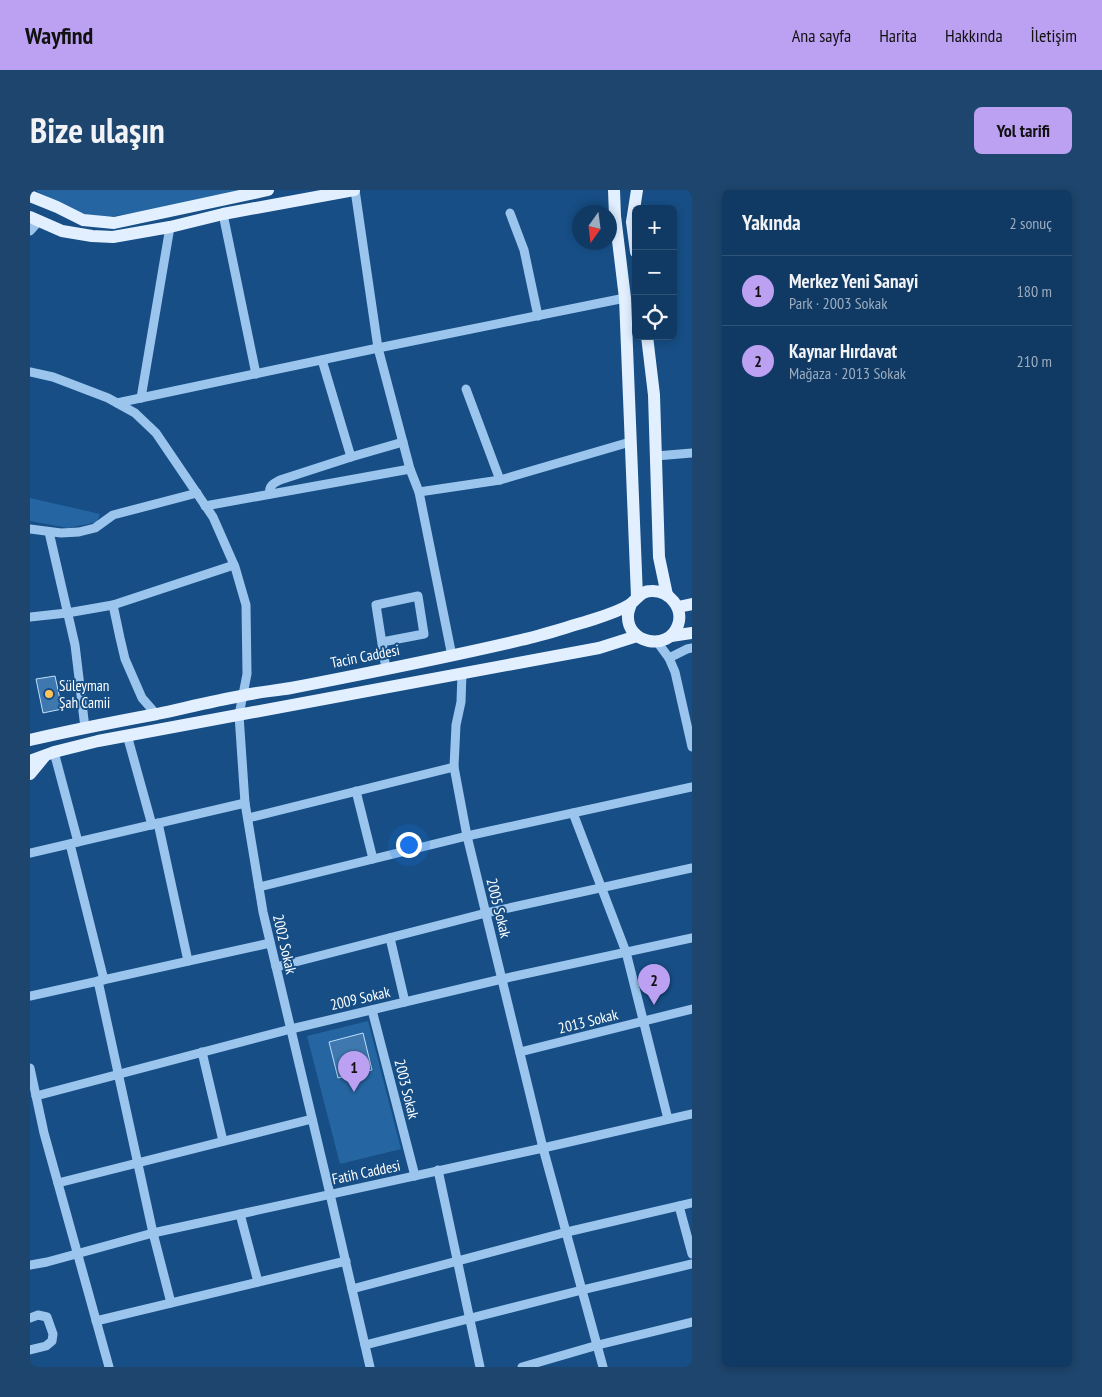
<!DOCTYPE html>
<html lang="tr">
<meta charset="utf-8">
<style>
:root{--surface:#103a64;--page:#1e456d;--text:#f1f3f6;--muted:#9cadbf;--line:#305478;--accent:#bca0f2}
body{margin:0;font-family:"PT Sans Narrow",sans-serif;background:var(--page);color:var(--text)}
.controls{position:absolute;right:15px;top:15px;display:grid;overflow:hidden;border-radius:8px;box-shadow:0 2px 8px #0003}
.controls button{width:45px;height:45px;display:grid;place-items:center;padding:0;border:0;border-bottom:1px solid var(--line);background:var(--surface);color:var(--text);font:25px sans-serif}
.compass{position:absolute;left:542px;top:15px;width:45px;height:45px;border-radius:50%;background:var(--surface);box-shadow:0 2px 8px #0003;rotate:194deg}
.you{position:absolute;left:378px;top:654px;width:18px;height:18px;margin:-12px;border:4px solid #fff;border-radius:50%;background:#1a73e8;box-shadow:0 0 0 8px #1a73e833}
.badge{display:grid;place-items:center;width:32px;height:32px;border-radius:50%;background:var(--accent);color:#111;font-size:16px;font-weight:700}
.pin{position:absolute;translate:-50% -41px;filter:drop-shadow(0 1px 2px #0008)}
.pin::after{content:'';position:absolute;top:26px;width:18px;height:15px;background:inherit;clip-path:polygon(0 0,100% 0,50% 100%)}
.list{margin:0;padding:0;list-style:none}
h2{display:flex;justify-content:space-between;align-items:center;height:65px;margin:0;padding:0 20px;font-size:21px}
h2 small{font-size:16px;font-weight:400;color:var(--muted)}
.list li{display:grid;grid-template-columns:32px 1fr auto;gap:15px;align-items:center;box-sizing:border-box;height:70px;padding:0 20px;border-top:1px solid var(--line)}
.list b{display:block;font-size:19px;white-space:nowrap}
.list p{margin:0;font-size:16px;white-space:nowrap;color:var(--muted)}
.list em{font-size:16px;font-style:normal;color:var(--muted)}
.icon{flex:none;width:28px;height:28px;fill:none;stroke:currentColor;stroke-width:2;stroke-linecap:round;stroke-linejoin:round}
.map{position:relative;flex:none;width:662px;height:1177px;overflow:hidden;border-radius:8px}
header{display:flex;align-items:center;gap:30px;box-sizing:border-box;height:70px;padding:0 25px;background:var(--accent);color:#111}
header strong{font-size:24px}
nav{display:flex;gap:28px;margin-inline-start:auto;font-size:18px}
.intro{display:flex;align-items:center;justify-content:space-between;box-sizing:border-box;height:120px;padding:0 30px}
h1{margin:0;font-size:35px}
.button{padding:12px 22px;border-radius:8px;background:var(--accent);color:#111;font-size:18px;font-weight:700}
main{display:flex;gap:30px;padding:0 30px}
aside{flex:1;background:var(--surface);border-radius:8px;box-shadow:0 2px 8px #0003}
.map>svg:first-child{display:block}
</style>
<header>
<strong>Wayfind</strong>
<nav><a>Ana sayfa</a><a>Harita</a><a>Hakkında</a><a>İletişim</a></nav>
</header>
<div class="intro"><h1>Bize ulaşın</h1><a class="button">Yol tarifi</a></div>
<main>
<div class="map">
<svg width="662" height="1177" viewBox="0 0 662 1177">
<rect width="100%" height="100%" fill="#164e85"/>
<g fill="#2566a2">
<polygon points="5,0 217,0 123,20 72,28 52,25"/>
<polygon points="0,308 70,324 67,332 38,338 0,331"/>
<polygon points="338,831 371,959 310,974 277,846"/>
</g>
<g fill="#3e78af" stroke="#c0defa">
<polygon points="25,486 32,519 13,523 6,489"/>
<polygon points="333,843 342,880 308,888 299,852"/>
</g>
<g fill="none" stroke-linecap="round" stroke-linejoin="round">
<g stroke="#9bc5ed" stroke-width="9">
<polyline points="325,0 348,158 380,279 389,302 422,466"/>
<polyline points="480,23 494,60 508,126"/>
<polyline points="193,24 226,184"/>
<polyline points="0,41 9,31"/>
<polyline points="292,170 321,267"/>
<polyline points="0,182 23,187 78,208 105,223 126,243 183,327 205,377 216,415 217,484 209,525 215,613 233,722 300,1004 340,1177"/>
<polyline points="436,199 470,290"/>
<polyline points="111,208 140,37"/>
<polyline points="87,213 348,158 595,108"/>
<polyline points="626,266 662,263"/>
<polyline points="389,302 470,290 600,252"/>
<path d="M240 304C238 296 244 293 250 290L321 267 373 252"/>
<polyline points="175,316 380,279"/>
<polyline points="0,339 31,343 49,342 65,338 83,325 167,303"/>
<polyline points="19,342 45,455 55,538"/>
<polyline points="0,427 37,423 83,415"/>
<polyline points="352,452 394,444 388,406 346,415 356,479"/>
<polyline points="628,453 639,468 645,482 662,557"/>
<polyline points="639,468 657,459 662,458"/>
<polyline points="432,483 431,512 426,535 424,577 437,646 513,958 573,1177"/>
<polyline points="126,524 112,508 95,469 90,448 83,415 204,375"/>
<polyline points="97,545 122,635"/>
<polyline points="24,562 48,652"/>
<polyline points="326,601 343,669"/>
<polyline points="543,623 596,762 638,929"/>
<polyline points="218,628 424,577"/>
<polyline points="128,633 158,771"/>
<polyline points="40,654 74,790"/>
<polyline points="0,663 215,613"/>
<polyline points="229,697 437,646 662,597"/>
<polyline points="360,748 375,812"/>
<polyline points="246,777 456,723 662,678"/>
<polyline points="68,791 123,1043 141,1113"/>
<polyline points="0,806 240,753"/>
<polyline points="342,820 385,986"/>
<polyline points="172,862 193,951"/>
<polyline points="490,862 662,819"/>
<polyline points="0,878 14,943 79,1177"/>
<polyline points="6,906 261,839 472,789 662,748"/>
<polyline points="408,980 450,1177"/>
<polyline points="28,993 282,929"/>
<polyline points="649,1016 662,1064"/>
<polyline points="210,1024 228,1092"/>
<polyline points="0,1075 17,1072 123,1043 513,958 662,924"/>
<polyline points="322,1099 537,1042 662,1013"/>
<polyline points="0,1128 8,1125 17,1127 23,1144 22,1151 16,1156 0,1160"/>
<polyline points="66,1131 316,1071"/>
<polyline points="335,1155 552,1100 662,1074"/>
<polyline points="492,1177 568,1155 662,1132"/>
</g>
<g stroke="#e1efff" stroke-width="12">
<polyline points="584,0 585,26 595,108 607,407"/>
<polyline points="0,6 27,17 53,30 84,33 238,0"/>
<polyline points="0,27 32,41 62,46 83,47 140,37 193,24 324,0"/>
<polyline points="606,62 602,32 607,0"/>
<polyline points="617,146 624,205 629,367 637,405"/>
<polyline points="648,417 662,414"/>
<polyline points="641,446 662,443"/>
<path d="M0 550C42 540 84 532 127 524 155 518 183 511 211 506 227 502 244 501 261 498 338 483 415 468 491 450 513 445 534 438 555 432 570 427 586 423 599 415 607 410 610 401 621 401 639 400 654 418 648 435 639 462 596 454 598 425 598 422 600 417 601 414"/>
<polyline points="0,571 24,562 68,551 569,458 607,446"/>
<polyline points="0,584 14,567"/>
</g>
</g>
<circle fill="#ffc357" stroke="#164e85" stroke-width="2" cx="19" cy="504" r="5"/>
<g text-anchor="middle" dominant-baseline="central" stroke-width="4" stroke-linejoin="round" paint-order="stroke">
<g font-size="15" fill="#fff" stroke="#164e85">
<text transform="translate(335 466) rotate(-11)">Tacin Caddesi</text>
<text transform="translate(469 718) rotate(76)">2005 Sokak</text>
<text transform="translate(255 754) rotate(77)">2002 Sokak</text>
<text transform="translate(330 808) rotate(-13)">2009 Sokak</text>
<text transform="translate(558 831) rotate(-14)">2013 Sokak</text>
<text transform="translate(377 899) rotate(76)">2003 Sokak</text>
<text transform="translate(336 982) rotate(-12)">Fatih Caddesi</text>
</g>
<g font-size="15" fill="#fff" stroke="#164e85" text-anchor="start">
<text x="29" y="495">Süleyman<tspan x="29" dy="17">Şah Camii</tspan></text>
</g>
</g>
</svg>
<div class="controls">
<button>+</button>
<button>−</button>
<button><svg class="icon" aria-label="locate" viewBox="0 0 24 24"><circle cx="12" cy="12" r="6"/><path d="M12 2v4M12 18v4M2 12h4M18 12h4"/></svg></button>
</div>
<svg class="compass" viewBox="-18 -18 36 36"><path d="M0-13l5 13h-10z" fill="#e53935"/><path d="M0 13l5-13h-10z" fill="#9cadbf"/></svg>
<div class="you"></div>
<div class="pin badge" style="left:324px;top:902px">1</div>
<div class="pin badge" style="left:624px;top:815px">2</div>
</div>
<aside>
<h2>Yakında<small>2 sonuç</small></h2>
<ul class="list">
<li><span class="badge">1</span><div><b>Merkez Yeni Sanayi</b><p>Park · 2003 Sokak</p></div><em>180 m</em></li>
<li><span class="badge">2</span><div><b>Kaynar Hırdavat</b><p>Mağaza · 2013 Sokak</p></div><em>210 m</em></li>
</ul>
</aside>
</main>
